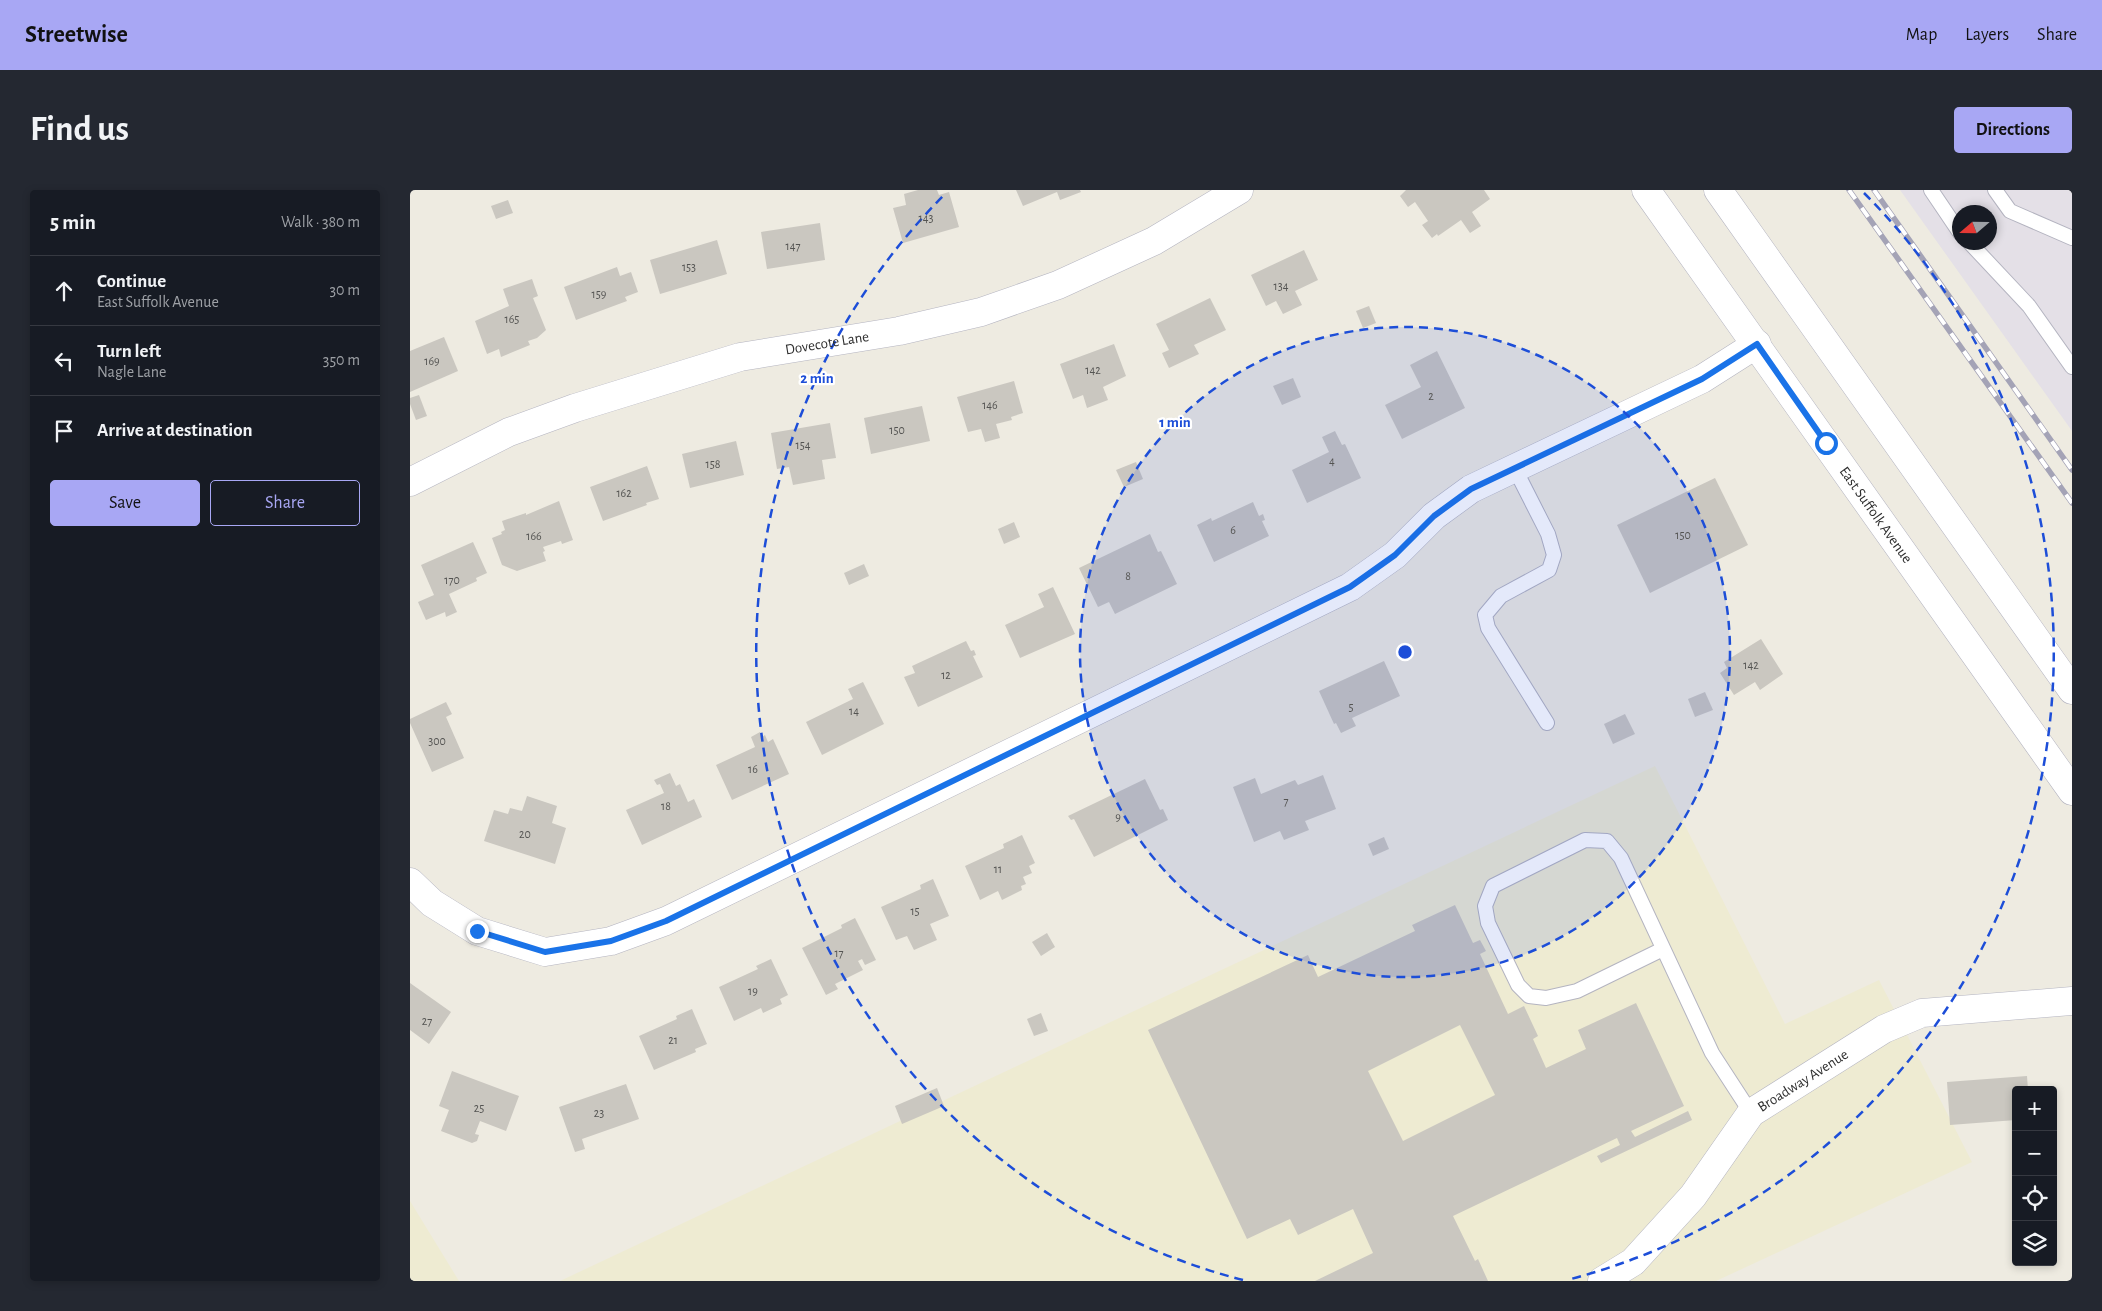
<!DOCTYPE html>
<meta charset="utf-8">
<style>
:root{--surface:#171b24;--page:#242831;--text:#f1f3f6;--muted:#9ea1a6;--line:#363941;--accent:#a8a7f4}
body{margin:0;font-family:"Alegreya Sans",sans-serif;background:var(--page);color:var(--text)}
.controls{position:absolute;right:15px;bottom:15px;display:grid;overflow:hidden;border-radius:5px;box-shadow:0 2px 8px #0003}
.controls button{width:45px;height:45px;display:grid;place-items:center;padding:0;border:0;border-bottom:1px solid var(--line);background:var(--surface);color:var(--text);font:25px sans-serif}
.compass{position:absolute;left:1542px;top:15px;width:45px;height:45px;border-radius:50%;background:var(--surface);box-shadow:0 2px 8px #0003;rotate:250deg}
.stop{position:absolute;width:15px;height:15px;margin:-11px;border:4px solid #1a73e8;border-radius:50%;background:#fff}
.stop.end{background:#1a73e8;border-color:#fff;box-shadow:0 1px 5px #0008}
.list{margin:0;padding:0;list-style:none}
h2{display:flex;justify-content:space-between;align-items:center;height:65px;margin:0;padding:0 20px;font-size:21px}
h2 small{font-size:16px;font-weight:400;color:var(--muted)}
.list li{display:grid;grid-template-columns:32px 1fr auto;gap:15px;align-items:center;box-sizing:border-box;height:70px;padding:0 20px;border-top:1px solid var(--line)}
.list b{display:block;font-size:19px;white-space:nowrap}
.list p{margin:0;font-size:16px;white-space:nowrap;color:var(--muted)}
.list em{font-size:16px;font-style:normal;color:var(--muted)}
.actions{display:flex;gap:10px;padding:15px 20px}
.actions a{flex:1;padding:11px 0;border:1px solid var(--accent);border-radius:5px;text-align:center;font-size:18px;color:var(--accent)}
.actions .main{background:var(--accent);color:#111}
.icon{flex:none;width:28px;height:28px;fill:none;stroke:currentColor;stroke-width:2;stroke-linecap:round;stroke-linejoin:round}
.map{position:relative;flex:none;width:1662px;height:1091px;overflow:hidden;border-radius:5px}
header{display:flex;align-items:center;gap:30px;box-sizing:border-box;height:70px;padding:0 25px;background:var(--accent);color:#111}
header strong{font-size:24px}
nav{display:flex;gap:28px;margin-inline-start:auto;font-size:18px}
.intro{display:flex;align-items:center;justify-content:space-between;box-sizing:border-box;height:120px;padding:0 30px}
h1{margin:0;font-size:35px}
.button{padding:12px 22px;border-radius:5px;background:var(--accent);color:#111;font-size:18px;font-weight:700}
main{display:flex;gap:30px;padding:0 30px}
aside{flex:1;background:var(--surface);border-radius:5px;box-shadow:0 2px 8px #0003}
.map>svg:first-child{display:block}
</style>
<header>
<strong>Streetwise</strong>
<nav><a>Map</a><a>Layers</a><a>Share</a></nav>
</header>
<div class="intro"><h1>Find us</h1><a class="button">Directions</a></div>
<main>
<aside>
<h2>5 min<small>Walk · 380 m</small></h2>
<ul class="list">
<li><svg class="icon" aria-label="ahead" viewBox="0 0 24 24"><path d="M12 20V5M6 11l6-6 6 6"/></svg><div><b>Continue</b><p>East Suffolk Avenue</p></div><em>30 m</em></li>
<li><svg class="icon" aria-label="left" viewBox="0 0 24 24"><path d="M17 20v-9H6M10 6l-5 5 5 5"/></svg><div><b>Turn left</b><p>Nagle Lane</p></div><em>350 m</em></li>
<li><svg class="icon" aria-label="arrive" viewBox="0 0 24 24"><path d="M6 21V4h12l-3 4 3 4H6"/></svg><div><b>Arrive at destination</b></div></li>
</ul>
<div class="actions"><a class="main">Save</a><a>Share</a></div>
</aside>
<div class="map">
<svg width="1662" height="1091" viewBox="0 0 1662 1091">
<rect width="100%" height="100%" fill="#eeebe1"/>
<path fill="#e4e0e7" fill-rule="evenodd" d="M1490 0H1662V241ZM1550 22H1580V52H1550Z"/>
<g fill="#eeebd2">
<polygon points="1245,576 1375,834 1469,790 1562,972 1306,1091 150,1091"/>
<polygon points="0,1011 49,1091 0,1091"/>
</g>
<g fill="#cac7c0" fill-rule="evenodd">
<polygon points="508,0 527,0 529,5 539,2 549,37 493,53 483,18 496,15 494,4"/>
<polygon points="606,0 670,0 671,2 650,10 647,2 613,16"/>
<polygon points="996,0 1074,0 1080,9 1062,22 1071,36 1060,43 1051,30 1028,46 1027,44 1022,48 1012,35 1018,31 1005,12 998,17 990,6"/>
<polygon points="98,10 103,23 86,29 81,16"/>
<polygon points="410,33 415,70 357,79 351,42"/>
<polygon points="307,50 317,84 250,104 240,70"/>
<polygon points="894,60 908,90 885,101 892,115 873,124 866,111 856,116 841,85"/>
<polygon points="207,77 210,86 221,82 228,102 215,107 217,111 166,130 154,97"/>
<polygon points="122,89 128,106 123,108 136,140 127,148 118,151 120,155 91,167 89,159 77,164 65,131 99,116 93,99"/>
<polygon points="800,108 816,140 784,155 789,164 759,178 752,163 759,160 746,134"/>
<polygon points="959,116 966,133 953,138 946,121"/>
<polygon points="34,147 48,181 0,202 0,161"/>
<polygon points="704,154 716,186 693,197 698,210 677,218 673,205 663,209 650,174"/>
<polygon points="1027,161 1055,218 992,249 975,215 1011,197 1000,175"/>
<polygon points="883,188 891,207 872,215 863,196"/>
<polygon points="604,191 613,223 601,227 602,230 586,234 590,248 575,252 571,239 558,242 547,207"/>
<polygon points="9,205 17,226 6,230 0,214 0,208"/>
<polygon points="512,216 520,251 461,264 454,228"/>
<polygon points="420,233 426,268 412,270 415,289 383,295 379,277 367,279 361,243"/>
<polygon points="925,241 932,255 935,254 951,288 897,313 882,280 919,262 912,247"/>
<polygon points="326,251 334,285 280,298 272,264"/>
<polygon points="726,272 733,289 714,297 706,280"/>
<polygon points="237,276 249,309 236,313 237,315 193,331 180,297"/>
<polygon points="1305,288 1338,355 1240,403 1207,335"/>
<polygon points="149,311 163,350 152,354 151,351 133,357 135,361 133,362 136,371 107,381 92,375 82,348 92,344 91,342 95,340 92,331 116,323 116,325"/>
<polygon points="843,312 849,326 853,324 855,330 852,331 859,346 804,372 787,335 801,328 802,331"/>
<polygon points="604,332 610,347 594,354 588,339"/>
<polygon points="740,344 748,362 751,361 767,394 705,424 699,412 688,417 669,378"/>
<polygon points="63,352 77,383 66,388 67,391 39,404 47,422 36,427 35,422 16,430 8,412 24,405 11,375"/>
<polygon points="454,374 459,386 439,395 434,383"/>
<polygon points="643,397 665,444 610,468 595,435 634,417 628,404"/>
<polygon points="1351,449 1373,484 1350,500 1345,492 1324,505 1310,483 1317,478 1314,472"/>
<polygon points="556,451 561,461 564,460 566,465 563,466 573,487 508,517 494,487 505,483 502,476"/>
<polygon points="974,471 990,506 942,528 946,536 931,543 926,533 924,534 909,501"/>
<polygon points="453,492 474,534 412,565 396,532 443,509 438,499"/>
<polygon points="1295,502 1303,520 1285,527 1278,509"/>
<polygon points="36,512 42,524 36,527 54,568 22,582 0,533 0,529"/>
<polygon points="1215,524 1225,544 1203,554 1194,534"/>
<polygon points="350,542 352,547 355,545 358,552 363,549 379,584 322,610 306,575 345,557 341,547"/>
<polygon points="260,583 266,596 270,594 278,612 284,609 292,627 232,655 216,620 254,603 250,594 247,595 244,590"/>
<polygon points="913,585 926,619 895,631 899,640 874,650 870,641 844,652 823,597 845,588 851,604 885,590 888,595"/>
<polygon points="735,589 750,620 753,619 758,630 684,667 664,629 661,630 658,626"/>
<polygon points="117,606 147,616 142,633 156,638 145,674 74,651 84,620 98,624 100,618 112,621"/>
<polygon points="612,645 625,673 619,676 622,683 613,687 616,694 611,696 612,700 592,710 588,701 570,710 555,676 594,658 593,654"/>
<polygon points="974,647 979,659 963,666 958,654"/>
<polygon points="523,689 539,726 520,734 527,750 504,760 497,746 486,750 471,717 511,699 510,695"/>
<path d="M1045 715 1063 753 1070 750 1076 761 1070 764 1098 824 1114 816 1128 846 1123 849 1136 878 1176 859 1168 840 1226 813 1274 916 1221 941 1225 947 1278 921 1282 930 1191 973 1187 966 1210 955 1207 948 1043 1026 1065 1071 1068 1069 1078 1091H905L963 1063 943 1019 888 1045 880 1029 837 1049 738 840 898 765 908 787 1005 741 1002 735ZM1050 835 1085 905 993 951 958 881Z"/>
<polygon points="445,728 466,770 455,775 452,769 448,771 453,780 425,794 428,799 416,805 392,758 432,738 431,735"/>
<polygon points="637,743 645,757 631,766 622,752"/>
<polygon points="361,769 378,805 370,809 372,814 353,823 351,818 324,831 309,797 348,779 346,776"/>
<polygon points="0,793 41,822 19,854 0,840"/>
<polygon points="282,819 297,854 285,859 286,862 244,880 229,846 267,829 266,826"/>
<polygon points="631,823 638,841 624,846 617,829"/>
<polygon points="42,881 109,906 96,941 70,931 65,944 69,945 67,951 62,953 31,941 39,920 29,916"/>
<polygon points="1617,886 1618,900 1606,900 1606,930 1540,935 1537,892"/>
<polygon points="216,894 229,929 172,949 175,959 165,962 149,917"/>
<polygon points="527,898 534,916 492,934 485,916"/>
</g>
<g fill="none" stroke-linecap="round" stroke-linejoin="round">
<g stroke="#b4b4c0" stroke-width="16">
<g id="lane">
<polyline points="1521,0 1550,43"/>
<polyline points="1585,0 1600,21 1662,48"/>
<polyline points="1559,52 1619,116 1662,177"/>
<polyline points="1104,277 1138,344 1144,365 1139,380 1091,406 1075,425 1078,438 1137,533"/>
<polyline points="1253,759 1167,801 1136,808 1119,806 1108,795 1078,733 1075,716 1083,696 1175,650 1197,651 1211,668 1302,863 1341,923"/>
</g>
</g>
<g stroke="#b4b4c0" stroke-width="29">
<g id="street">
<path id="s1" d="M0 292 99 242 165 218 330 167 489 141 571 122 648 95 744 51 829 0"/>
<polyline points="0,692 22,713 67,741 135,762 201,751 256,731 940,397 985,365 1024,326 1061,299 1292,189 1347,154"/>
<path id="s2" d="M1192 1091 1223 1072 1283 1006 1341 923 1474 839 1512 823 1662 811"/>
</g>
</g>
<g stroke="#b4b4c0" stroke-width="29">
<g id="secondary">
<path id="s3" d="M1236 0 1662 601"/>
<polyline points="1308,0 1662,500"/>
</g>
</g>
<use href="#lane" stroke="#fff" stroke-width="14"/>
<use href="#street" stroke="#fff" stroke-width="28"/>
<use href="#secondary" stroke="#fff" stroke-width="28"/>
<g stroke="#a4a3b6" stroke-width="5.5">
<g id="rail">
<polyline points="1439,0 1662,313"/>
<polyline points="1464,0 1662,280"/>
</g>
</g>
<use href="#rail" stroke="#fff" stroke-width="4" stroke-dasharray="11" stroke-linecap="butt"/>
</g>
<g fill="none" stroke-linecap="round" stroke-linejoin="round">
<polyline stroke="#1a73e8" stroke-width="6" points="67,741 135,762 201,751 256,731 940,397 985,365 1024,326 1061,299 1292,189 1347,154 1416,253"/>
</g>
<circle cx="995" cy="462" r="325" fill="#1d4ed8" fill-opacity=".12"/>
<g fill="none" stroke="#1d4ed8" stroke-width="2.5" stroke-dasharray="9 6">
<circle cx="995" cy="462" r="325"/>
<path d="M833 1090A649 649 0 0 1 536 3M1454 3A649 649 0 0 1 1157 1090"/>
</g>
<g text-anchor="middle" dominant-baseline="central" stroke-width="4.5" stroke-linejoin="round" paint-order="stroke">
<g font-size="12" fill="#545452">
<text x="516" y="28">143</text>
<text x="383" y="56">147</text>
<text x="279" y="77">153</text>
<text x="871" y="96">134</text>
<text x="189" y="104">159</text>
<text x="102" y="129">165</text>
<text x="22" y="171">169</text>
<text x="683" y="180">142</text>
<text x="1021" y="206">2</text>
<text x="580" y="215">146</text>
<text x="487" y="240">150</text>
<text x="393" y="255">154</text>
<text x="922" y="271">4</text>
<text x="303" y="274">158</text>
<text x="214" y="303">162</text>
<text x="823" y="340">6</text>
<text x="1273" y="345">150</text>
<text x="124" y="346">166</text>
<text x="718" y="386">8</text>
<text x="42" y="390">170</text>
<text x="1341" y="475">142</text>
<text x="536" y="485">12</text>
<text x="941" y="517">5</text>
<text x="444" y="521">14</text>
<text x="27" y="551">300</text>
<text x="343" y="579">16</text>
<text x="876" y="611">7</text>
<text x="256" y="616">18</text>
<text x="708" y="627">9</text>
<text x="115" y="644">20</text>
<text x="588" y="679">11</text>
<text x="505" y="721">15</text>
<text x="429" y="763">17</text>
<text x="343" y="801">19</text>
<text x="17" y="831">27</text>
<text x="263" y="850">21</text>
<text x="69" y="918">25</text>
<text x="189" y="923">23</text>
</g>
<g font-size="15" fill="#2d2d2d" stroke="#fff">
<text stroke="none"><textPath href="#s1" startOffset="442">Dovecote Lane</textPath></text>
<text stroke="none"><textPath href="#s3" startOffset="398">East Suffolk Avenue</textPath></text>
<text stroke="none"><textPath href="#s2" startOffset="288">Broadway Avenue</textPath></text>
</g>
</g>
<circle cx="995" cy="462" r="8" fill="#1d4ed8" stroke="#fff" stroke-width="2.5"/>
<g font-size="15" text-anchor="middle" font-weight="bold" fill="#1d4ed8" stroke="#fff" stroke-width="4.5" stroke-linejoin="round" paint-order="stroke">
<text x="407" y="193">2 min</text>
<text x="765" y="237">1 min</text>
</g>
</svg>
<div class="controls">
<button>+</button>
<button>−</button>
<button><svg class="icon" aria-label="locate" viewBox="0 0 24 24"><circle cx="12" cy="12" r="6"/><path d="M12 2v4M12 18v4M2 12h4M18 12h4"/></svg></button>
<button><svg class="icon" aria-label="layers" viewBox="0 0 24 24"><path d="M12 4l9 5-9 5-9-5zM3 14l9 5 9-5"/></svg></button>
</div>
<svg class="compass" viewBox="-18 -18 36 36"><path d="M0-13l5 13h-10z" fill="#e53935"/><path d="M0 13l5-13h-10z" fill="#9ea1a6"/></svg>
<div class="stop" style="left:1416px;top:253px"></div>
<div class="stop end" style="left:67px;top:741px"></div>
</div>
</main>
